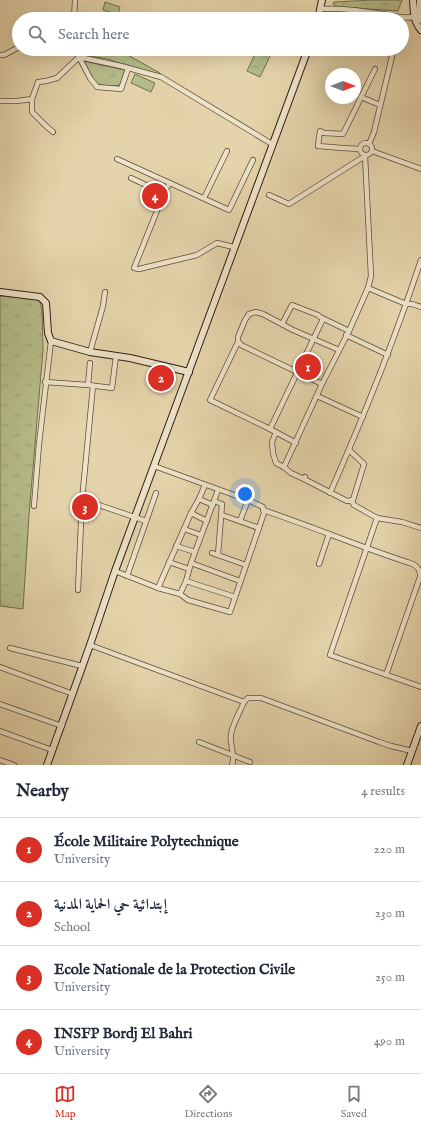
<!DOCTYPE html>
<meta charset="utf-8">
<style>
:root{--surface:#fff;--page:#f6f6f7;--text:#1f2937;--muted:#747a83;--line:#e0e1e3;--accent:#d93025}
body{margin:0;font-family:"IM FELL English",Amiri,serif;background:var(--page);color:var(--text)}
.compass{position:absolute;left:325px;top:68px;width:36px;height:36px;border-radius:50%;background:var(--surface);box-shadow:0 4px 16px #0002;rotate:90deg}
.you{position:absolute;left:245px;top:494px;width:14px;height:14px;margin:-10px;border:3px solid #fff;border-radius:50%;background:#1a73e8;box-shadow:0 0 0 6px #1a73e833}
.badge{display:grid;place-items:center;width:26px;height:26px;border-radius:50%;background:var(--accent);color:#fff;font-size:13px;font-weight:700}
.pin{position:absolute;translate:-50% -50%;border:2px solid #fff;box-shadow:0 1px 4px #0006}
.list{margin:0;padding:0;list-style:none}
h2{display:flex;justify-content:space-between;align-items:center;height:52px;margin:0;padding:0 16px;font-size:17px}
h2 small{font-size:13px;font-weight:400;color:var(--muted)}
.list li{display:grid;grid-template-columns:26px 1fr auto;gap:12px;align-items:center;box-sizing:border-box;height:64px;padding:0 16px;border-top:1px solid var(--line)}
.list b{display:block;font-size:15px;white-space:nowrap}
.list p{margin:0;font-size:13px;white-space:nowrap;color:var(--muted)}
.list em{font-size:13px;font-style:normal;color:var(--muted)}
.icon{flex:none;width:22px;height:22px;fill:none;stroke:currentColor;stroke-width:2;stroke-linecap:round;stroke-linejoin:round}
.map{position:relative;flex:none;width:421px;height:765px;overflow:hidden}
.search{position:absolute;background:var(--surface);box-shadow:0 4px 16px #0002;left:12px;right:12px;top:12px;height:44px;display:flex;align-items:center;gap:10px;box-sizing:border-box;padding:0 14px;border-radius:22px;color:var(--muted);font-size:15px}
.sheet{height:308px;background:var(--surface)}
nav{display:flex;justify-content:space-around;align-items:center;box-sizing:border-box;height:56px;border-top:1px solid var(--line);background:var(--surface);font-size:11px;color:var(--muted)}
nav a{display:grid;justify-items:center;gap:2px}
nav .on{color:var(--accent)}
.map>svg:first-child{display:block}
</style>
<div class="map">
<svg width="421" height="765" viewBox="0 0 421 765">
<defs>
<pattern id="grass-tufts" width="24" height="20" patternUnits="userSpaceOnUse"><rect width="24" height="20" fill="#b5bd89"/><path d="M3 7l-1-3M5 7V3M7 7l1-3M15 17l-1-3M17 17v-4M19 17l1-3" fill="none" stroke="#9ca276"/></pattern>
<pattern id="forest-crowns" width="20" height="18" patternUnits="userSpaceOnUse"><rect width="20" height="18" fill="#b5bd89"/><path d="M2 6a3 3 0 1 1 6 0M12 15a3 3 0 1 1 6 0" fill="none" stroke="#9ca276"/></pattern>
</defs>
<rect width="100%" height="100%" fill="#e5d4ab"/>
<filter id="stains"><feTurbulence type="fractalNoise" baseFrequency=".005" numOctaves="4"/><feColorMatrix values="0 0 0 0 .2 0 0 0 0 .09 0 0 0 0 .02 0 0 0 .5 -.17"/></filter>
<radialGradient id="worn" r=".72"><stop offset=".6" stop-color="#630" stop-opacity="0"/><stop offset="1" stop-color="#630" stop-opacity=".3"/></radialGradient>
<g fill="url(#grass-tufts)" stroke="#726e51">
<polygon points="81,49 117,49 160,73 160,75 130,67 108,59 84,55 81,53"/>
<path d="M83 61 125 70 120 85C112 86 103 88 96 83L82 62Z"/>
<polygon points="0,296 36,299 40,302 42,310 43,350 29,515 23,609 0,606"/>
</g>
<g fill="url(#forest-crowns)" stroke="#726e51">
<polygon points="373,0 402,0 398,11 339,7 333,4 334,2"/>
<polygon points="257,50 270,56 260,77 247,71"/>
</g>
<g fill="#b5bd89" stroke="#726e51">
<polygon points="105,2 120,7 118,15 103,10"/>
<polygon points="135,74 155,83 151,92 131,83"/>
</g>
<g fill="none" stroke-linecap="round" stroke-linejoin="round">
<g stroke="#5c4c3e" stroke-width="6">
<g id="street">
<path d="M321 9C341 8 364 11 383 14 394 16 404 19 414 17"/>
<polyline points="74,19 75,0"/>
<polyline points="78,49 79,57 121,66 161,77 272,144"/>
<polyline points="0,55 4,55 19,47"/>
<polyline points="361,97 380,105"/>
<polyline points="0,101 17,101 32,99"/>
<polyline points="53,132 46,126 32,112 32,99 38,82 46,81 57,78 79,57 90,78 97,87 121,89 128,69"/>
<circle cx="366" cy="149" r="6"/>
<polyline points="369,144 374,132 393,52"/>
<polyline points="360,149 342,148 318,146 320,131 324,133 343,134 375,69"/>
<polyline points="372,151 421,169"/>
<polyline points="117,159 229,210 253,160"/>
<polyline points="131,178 163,193"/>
<polyline points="170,183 163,193 163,196 134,268 139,269 197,255 217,243 225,245 234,247"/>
<polyline points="269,195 289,204 365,156"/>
<polyline points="204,198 227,151"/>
<polyline points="368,288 406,304 412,304 421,307"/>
<polyline points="282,324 292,305 318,315 320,317 349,331"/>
<polyline points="346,335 388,355"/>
<polyline points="238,342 210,400 270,429 296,443"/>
<polyline points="90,352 103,306 105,292"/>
<polyline points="45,382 88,385 112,388 116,356"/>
<polyline points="322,384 241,345 238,341 238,337 245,320 249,314 256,312 263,314 293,330 339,350"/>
<polyline points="88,385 90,363"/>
<polyline points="317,396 363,417"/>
<polyline points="270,429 323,319"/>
<polyline points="276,432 272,442 273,453 276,463 284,467"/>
<polyline points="349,450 364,464 353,500"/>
<polyline points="305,477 304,479 291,473 284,467 322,384 349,331 368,288 371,276 365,156"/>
<polyline points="304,479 347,501 353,500 352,502 354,505 377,518 330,655 421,687"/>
<path d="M330 493C364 416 395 339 421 260"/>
<polyline points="199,499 205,485"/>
<polyline points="82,500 87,501 146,521"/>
<polyline points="214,501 222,504 218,555"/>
<polyline points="34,506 39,444 51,341"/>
<path d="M263 510C314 527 362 548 413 564 418 567 421 571 420 577L386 675"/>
<polyline points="191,513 207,521"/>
<polyline points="222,515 259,528"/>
<polyline points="377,518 402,522 421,528"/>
<polyline points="240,521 248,500"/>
<polyline points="184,529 201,535"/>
<polyline points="176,546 195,552"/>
<polyline points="212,553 246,565"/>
<polyline points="169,562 189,569"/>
<polyline points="191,563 240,581"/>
<polyline points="319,564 329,534"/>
<polyline points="115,571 158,588 180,594 188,600 230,612 264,513 263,507 248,500 154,466"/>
<polyline points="127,576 156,493"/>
<polyline points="186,581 235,597"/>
<polyline points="158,588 191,513 199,499 213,505"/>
<polyline points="78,590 82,500 93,386"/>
<polyline points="180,594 186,581 191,563 218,490"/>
<polyline points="90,645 244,702 248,698 261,698 379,742 391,746 412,751"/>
<polyline points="10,648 82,666"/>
<polyline points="0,667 73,694"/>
<polyline points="0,704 62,726"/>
<polyline points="0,731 52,750"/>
<polyline points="199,742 250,762"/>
<polyline points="0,760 14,765"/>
<path d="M232 765C236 755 229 744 231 734 233 723 240 712 244 702"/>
</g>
</g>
<g stroke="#2f1f19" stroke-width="8">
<g id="secondary">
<path d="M413 0C414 11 413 21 421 30"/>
<polyline points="420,0 419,12 421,20"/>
<polyline points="318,19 322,0"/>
<polyline points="0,292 40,297 46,303 48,333 51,341 90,352 130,358 189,372"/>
<polyline points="47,765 90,645 115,571 308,49"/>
<polyline points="407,765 421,726"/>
</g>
</g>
<use href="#street" stroke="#eee3c8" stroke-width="4.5"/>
<use href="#secondary" stroke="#eee3c8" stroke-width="6"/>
</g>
<rect width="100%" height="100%" filter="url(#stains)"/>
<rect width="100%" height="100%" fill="url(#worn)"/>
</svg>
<svg class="compass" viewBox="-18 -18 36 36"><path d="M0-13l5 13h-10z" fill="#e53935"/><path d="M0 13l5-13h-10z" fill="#747a83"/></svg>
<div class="you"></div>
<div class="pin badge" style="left:308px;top:367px">1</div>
<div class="pin badge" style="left:161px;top:378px">2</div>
<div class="pin badge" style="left:85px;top:507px">3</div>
<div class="pin badge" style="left:155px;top:196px">4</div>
<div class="search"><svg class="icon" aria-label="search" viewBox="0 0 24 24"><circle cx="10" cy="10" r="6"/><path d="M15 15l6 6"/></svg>Search here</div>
</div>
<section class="sheet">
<h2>Nearby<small>4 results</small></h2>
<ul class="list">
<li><span class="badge">1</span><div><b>École Militaire Polytechnique</b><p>University</p></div><em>220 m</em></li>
<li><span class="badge">2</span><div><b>إبتدائية حي الحماية المدنية</b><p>School</p></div><em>230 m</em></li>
<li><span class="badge">3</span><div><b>Ecole Nationale de la Protection Civile</b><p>University</p></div><em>250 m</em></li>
<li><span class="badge">4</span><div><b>INSFP Bordj El Bahri</b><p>University</p></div><em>490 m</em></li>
</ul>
</section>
<nav>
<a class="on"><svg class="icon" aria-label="map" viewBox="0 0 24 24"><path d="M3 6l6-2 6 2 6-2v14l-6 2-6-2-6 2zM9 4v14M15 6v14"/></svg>Map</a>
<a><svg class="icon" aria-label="directions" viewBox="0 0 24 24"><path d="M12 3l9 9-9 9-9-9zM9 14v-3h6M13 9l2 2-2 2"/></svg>Directions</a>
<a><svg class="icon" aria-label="saved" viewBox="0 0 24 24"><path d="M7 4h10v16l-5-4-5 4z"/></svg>Saved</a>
</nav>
